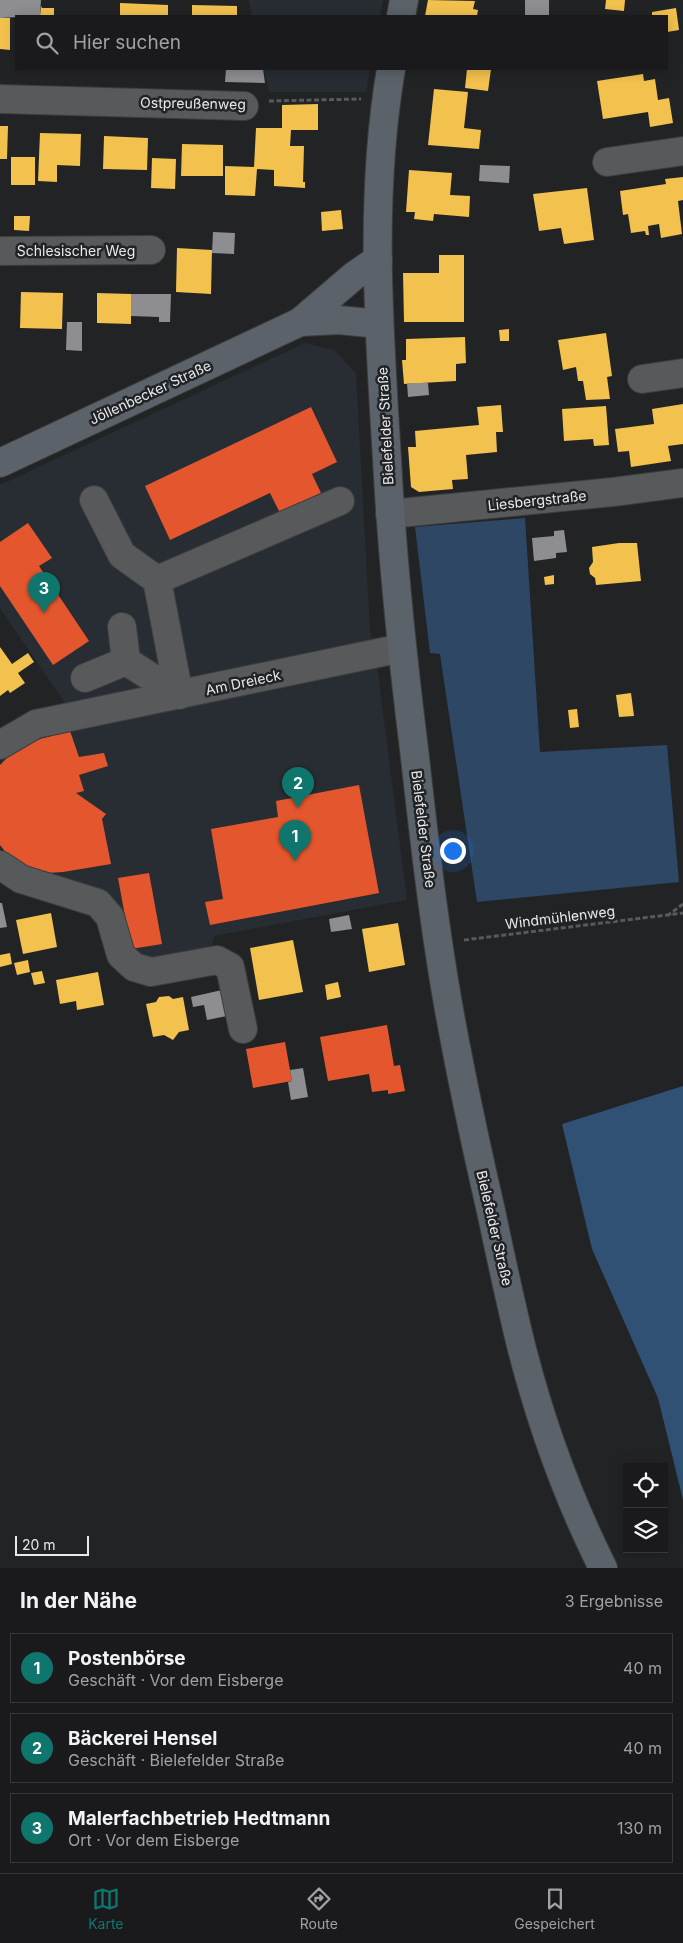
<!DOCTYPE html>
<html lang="de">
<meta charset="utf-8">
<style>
:root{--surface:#1a1a1c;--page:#232325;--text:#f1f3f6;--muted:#9fa1a3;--line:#38383b;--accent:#0f766e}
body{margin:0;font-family:Inter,sans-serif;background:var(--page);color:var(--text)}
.controls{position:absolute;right:15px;bottom:15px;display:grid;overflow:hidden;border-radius:0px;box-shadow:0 2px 12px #0003}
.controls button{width:45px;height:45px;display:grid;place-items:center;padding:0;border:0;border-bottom:1px solid var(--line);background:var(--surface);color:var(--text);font:25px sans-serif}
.scale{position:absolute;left:15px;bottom:12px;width:74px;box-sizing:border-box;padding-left:5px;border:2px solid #e7e9eb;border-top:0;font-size:14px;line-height:18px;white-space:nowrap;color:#e7e9eb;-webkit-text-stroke:4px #212326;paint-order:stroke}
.you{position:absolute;left:452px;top:850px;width:18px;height:18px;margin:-12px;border:4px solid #fff;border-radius:50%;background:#1a73e8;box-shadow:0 0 0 8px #1a73e833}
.badge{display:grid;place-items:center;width:32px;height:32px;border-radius:50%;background:var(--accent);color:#fff;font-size:16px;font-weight:700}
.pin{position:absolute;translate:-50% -41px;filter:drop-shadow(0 1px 2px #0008)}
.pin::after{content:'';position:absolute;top:26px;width:18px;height:15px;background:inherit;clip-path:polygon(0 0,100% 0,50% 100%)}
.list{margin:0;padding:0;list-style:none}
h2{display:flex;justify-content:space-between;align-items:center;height:65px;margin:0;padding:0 20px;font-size:21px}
h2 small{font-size:16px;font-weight:400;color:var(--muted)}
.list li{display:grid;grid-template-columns:32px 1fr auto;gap:15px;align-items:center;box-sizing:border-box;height:70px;margin:0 10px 10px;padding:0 10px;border:1px solid var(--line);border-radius:0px}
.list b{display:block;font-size:19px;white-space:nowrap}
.list p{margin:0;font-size:16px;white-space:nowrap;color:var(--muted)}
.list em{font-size:16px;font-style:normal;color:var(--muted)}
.icon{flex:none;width:28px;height:28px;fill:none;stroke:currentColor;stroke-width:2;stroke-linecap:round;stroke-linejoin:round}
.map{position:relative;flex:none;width:683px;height:1568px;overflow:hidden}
.search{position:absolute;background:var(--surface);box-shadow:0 2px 12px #0003;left:15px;right:15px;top:15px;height:55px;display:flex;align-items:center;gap:12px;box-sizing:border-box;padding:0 18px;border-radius:0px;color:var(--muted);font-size:19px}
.sheet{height:305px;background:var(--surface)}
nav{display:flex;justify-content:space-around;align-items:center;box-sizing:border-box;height:70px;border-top:1px solid var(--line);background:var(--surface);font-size:14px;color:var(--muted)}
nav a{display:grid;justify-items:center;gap:2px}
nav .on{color:var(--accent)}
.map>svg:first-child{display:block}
</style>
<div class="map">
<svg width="683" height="1568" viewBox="0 0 683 1568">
<rect width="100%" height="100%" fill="#222325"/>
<g fill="#282d33">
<polygon points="249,0 383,0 380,16 252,16"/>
<polygon points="264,69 370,69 366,92 269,92"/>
<polygon points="305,343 334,350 356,373 370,630 378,673 407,900 214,936 212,945 205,949 152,959 137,955 123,918 11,861 0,849 0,762 12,749 69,709 0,608 0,485"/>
</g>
<polygon fill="#2e4764" points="525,518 540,752 667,745 679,882 477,902 440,654 430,653 415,527"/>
<polygon fill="#305074" points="683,1086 683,1500 658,1398 592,1249 562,1124"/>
<g fill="#f2c14e">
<polygon points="428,0 475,1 473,9 478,10 477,16 425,16"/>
<polygon points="606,0 625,0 624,11 605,9"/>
<polygon points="120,3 168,5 168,16 120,16"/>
<polygon points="192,5 237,6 237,16 192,16"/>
<polygon points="41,6 42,8 54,8 54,16 40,16"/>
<polygon points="676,8 679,30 667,32 667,16 652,16 652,12"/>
<polygon points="0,18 10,18 10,50 0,49"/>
<polygon points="467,69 491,69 488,91 465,88"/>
<polygon points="643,74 644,81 655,79 658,100 669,98 673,123 650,127 648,112 603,119 597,81"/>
<polygon points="434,89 468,92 464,128 481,130 479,149 428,145"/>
<polygon points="318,104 318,130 291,130 290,146 304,146 303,182 305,182 305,188 274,186 274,170 257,169 255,196 225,195 225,166 254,167 256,128 282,128 282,105"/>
<polygon points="0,126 8,126 7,159 0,159"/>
<polygon points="40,133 81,134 80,166 57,165 57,182 38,181"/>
<polygon points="104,136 148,138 147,170 103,169"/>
<polygon points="182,144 223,145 223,176 181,176"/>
<rect x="11" y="157" width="24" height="28"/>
<polygon points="152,158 176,159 175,189 151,188"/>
<polygon points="409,170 452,173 450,195 470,196 469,217 434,214 433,221 414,219 415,212 406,212"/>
<polygon points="683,177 683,200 678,201 682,234 661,238 659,224 648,226 649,235 646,235 645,231 631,233 628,214 623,215 620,191 666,184 665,179"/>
<polygon points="587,188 594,240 564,244 561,228 539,231 533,194"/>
<polygon points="341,210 343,229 322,231 321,212"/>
<polygon points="14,216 30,216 29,231 14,230"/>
<polygon points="177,248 212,250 211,294 176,292"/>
<polygon points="439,255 464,255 464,322 404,322 403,273 439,273"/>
<polygon points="21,292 63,293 62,329 20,328"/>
<polygon points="97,293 131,294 131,324 97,323"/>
<polygon points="509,329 509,341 500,341 499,330"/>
<polygon points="606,333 612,376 607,377 610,399 586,400 583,381 578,381 576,367 563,370 558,340"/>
<polygon points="465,337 466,363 456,364 456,381 404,384 402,360 406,360 406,339"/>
<polygon points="683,404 683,444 668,446 671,461 631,467 629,451 618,452 615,429 654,424 652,409"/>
<polygon points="501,405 503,432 496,432 497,452 466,455 468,479 452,480 453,489 419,492 411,487 408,447 416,447 415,431 479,425 477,407"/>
<polygon points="606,406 609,445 594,446 593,439 564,441 562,409"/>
<polygon points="619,543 637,543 641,581 596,585 595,578 590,574 589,568 593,562 592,547"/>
<polygon points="554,575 554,584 545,585 544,577"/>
<polygon points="0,647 12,664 28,653 34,662 18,673 25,683 10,693 8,690 0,696"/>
<polygon points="631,693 634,716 619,717 616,695"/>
<polygon points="577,709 579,727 570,728 568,710"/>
<polygon points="51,913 57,947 23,954 16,920"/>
<polygon points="398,923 405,965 369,972 362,929"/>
<polygon points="293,940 303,992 259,1000 250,948"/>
<polygon points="10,953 12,964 0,967 0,955"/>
<polygon points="28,960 30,972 17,975 14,963"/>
<polygon points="42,971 45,983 34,985 31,973"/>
<polygon points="98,972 104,1005 77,1010 76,1001 60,1004 56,980"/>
<polygon points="338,982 341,997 327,1000 325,985"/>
<polygon points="169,996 173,999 183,997 189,1030 179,1032 173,1040 164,1035 153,1037 146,1004 156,1002 159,997"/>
</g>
<g fill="#e4572e">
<polygon points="311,407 337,462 312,474 321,493 280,513 270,493 170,540 145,486"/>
<polygon points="28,523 52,558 39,566 89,641 53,665 0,586 0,542"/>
<polygon points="70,731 79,757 104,753 108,766 79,775 84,791 76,793 106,814 102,819 111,864 63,872 47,873 34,872 11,859 0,845 0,765 13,752 29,742"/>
<polygon points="359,785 379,893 210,925 205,902 223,899 211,829 278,817 276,801"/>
<polygon points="149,873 162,944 131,949 118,878"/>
<polygon points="387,1025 394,1066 400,1065 405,1091 388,1094 388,1090 372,1092 369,1074 328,1081 320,1037"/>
<polygon points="285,1042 292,1081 253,1088 246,1049"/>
</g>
<g fill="#8d8d92">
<polygon points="0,0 41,0 40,16 0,18"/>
<rect x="525" y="0" width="24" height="16"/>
<polygon points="226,69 263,69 265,83 225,82"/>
<polygon points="480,165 510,166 509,183 479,181"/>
<polygon points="213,232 235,233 234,254 212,253"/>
<polygon points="131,294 171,294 170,322 159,322 159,317 131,316"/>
<polygon points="67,322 82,322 82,351 66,350"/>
<polygon points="407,383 428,383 429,395 408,397"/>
<polygon points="564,530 567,552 556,553 556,558 534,561 532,538 554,536 554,531"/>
<polygon points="0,903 2,903 7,927 0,928"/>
<polygon points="349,915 352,929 331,932 329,919"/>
<polygon points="222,990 227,1016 207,1020 204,1005 193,1007 191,997"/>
<polygon points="303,1068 308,1097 291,1100 288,1082 292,1081 290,1070"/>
</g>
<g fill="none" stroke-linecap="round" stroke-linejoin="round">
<g stroke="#3c3d3e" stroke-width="30">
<g id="minor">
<polyline points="0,99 244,106"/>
<polyline points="607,162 683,151"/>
<polyline points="0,251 151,250"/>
<polyline points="642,379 683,373"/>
<polyline points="94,500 122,555 157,580"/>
<polyline points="390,514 613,492 683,483"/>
<polyline points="122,627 126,661"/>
<polyline points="85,678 126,661 179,695"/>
<polyline points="179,695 157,580 340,501"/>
<polyline points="0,745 36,724 402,648"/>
<polyline points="0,865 21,879 98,903 110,917 121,955 134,967 151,972 217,960 230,967 243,1029"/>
</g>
</g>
<g stroke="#3c3d3e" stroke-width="30">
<g id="major">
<polyline points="401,16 404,0"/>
<path d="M391 69C369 198 379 329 387 459 392 556 402 653 414 749 424 838 434 927 450 1015 462 1081 476 1146 491 1211 501 1258 511 1306 523 1353 542 1426 569 1500 603 1568"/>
<polyline points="300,322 339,320 379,324"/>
<polyline points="0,463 300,322 355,275 378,259"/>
</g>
</g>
<g stroke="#58595b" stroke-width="3" stroke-dasharray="5 2.5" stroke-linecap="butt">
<polyline points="269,101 361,99"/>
<polyline points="667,916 683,904"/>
<polyline points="464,940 683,913"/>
</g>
<use href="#minor" stroke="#58595a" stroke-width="28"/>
<use href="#major" stroke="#5c6269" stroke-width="28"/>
</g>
<g text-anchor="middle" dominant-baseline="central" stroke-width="5" stroke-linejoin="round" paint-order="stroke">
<g font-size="14" fill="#e7e9eb" stroke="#212326">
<text transform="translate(193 103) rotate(1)">Ostpreußenweg</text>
<text x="76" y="250">Schlesischer Weg</text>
<text transform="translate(150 392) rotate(-25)">Jöllenbecker Straße</text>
<text transform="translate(385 426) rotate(-93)">Bielefelder Straße</text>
<text transform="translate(537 500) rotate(-6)">Liesbergstraße</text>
<text transform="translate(243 682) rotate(-12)">Am Dreieck</text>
<text transform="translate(424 829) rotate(83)">Bielefelder Straße</text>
<text transform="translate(560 917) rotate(-7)">Windmühlenweg</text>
<text transform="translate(495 1228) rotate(77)">Bielefelder Straße</text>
</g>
</g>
</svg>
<div class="controls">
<button><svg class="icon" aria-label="locate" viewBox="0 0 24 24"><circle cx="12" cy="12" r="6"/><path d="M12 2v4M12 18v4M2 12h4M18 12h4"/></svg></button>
<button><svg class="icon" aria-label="layers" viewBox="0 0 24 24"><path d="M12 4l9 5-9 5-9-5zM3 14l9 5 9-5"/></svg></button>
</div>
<div class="scale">20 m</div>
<div class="you"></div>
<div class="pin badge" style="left:295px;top:861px">1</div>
<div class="pin badge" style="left:298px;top:808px">2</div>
<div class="pin badge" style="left:44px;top:613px">3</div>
<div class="search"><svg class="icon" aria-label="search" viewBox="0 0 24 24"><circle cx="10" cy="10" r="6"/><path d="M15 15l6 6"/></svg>Hier suchen</div>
</div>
<section class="sheet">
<h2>In der Nähe<small>3 Ergebnisse</small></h2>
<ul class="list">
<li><span class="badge">1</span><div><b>Postenbörse</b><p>Geschäft · Vor dem Eisberge</p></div><em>40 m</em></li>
<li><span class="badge">2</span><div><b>Bäckerei Hensel</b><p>Geschäft · Bielefelder Straße</p></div><em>40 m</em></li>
<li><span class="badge">3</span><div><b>Malerfachbetrieb Hedtmann</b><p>Ort · Vor dem Eisberge</p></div><em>130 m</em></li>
</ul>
</section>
<nav>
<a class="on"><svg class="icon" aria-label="map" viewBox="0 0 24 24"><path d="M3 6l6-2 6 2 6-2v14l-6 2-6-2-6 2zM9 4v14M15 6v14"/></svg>Karte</a>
<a><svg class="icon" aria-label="directions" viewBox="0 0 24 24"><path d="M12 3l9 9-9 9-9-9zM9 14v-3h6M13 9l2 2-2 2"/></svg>Route</a>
<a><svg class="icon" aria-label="saved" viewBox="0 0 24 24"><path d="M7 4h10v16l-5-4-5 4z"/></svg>Gespeichert</a>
</nav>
